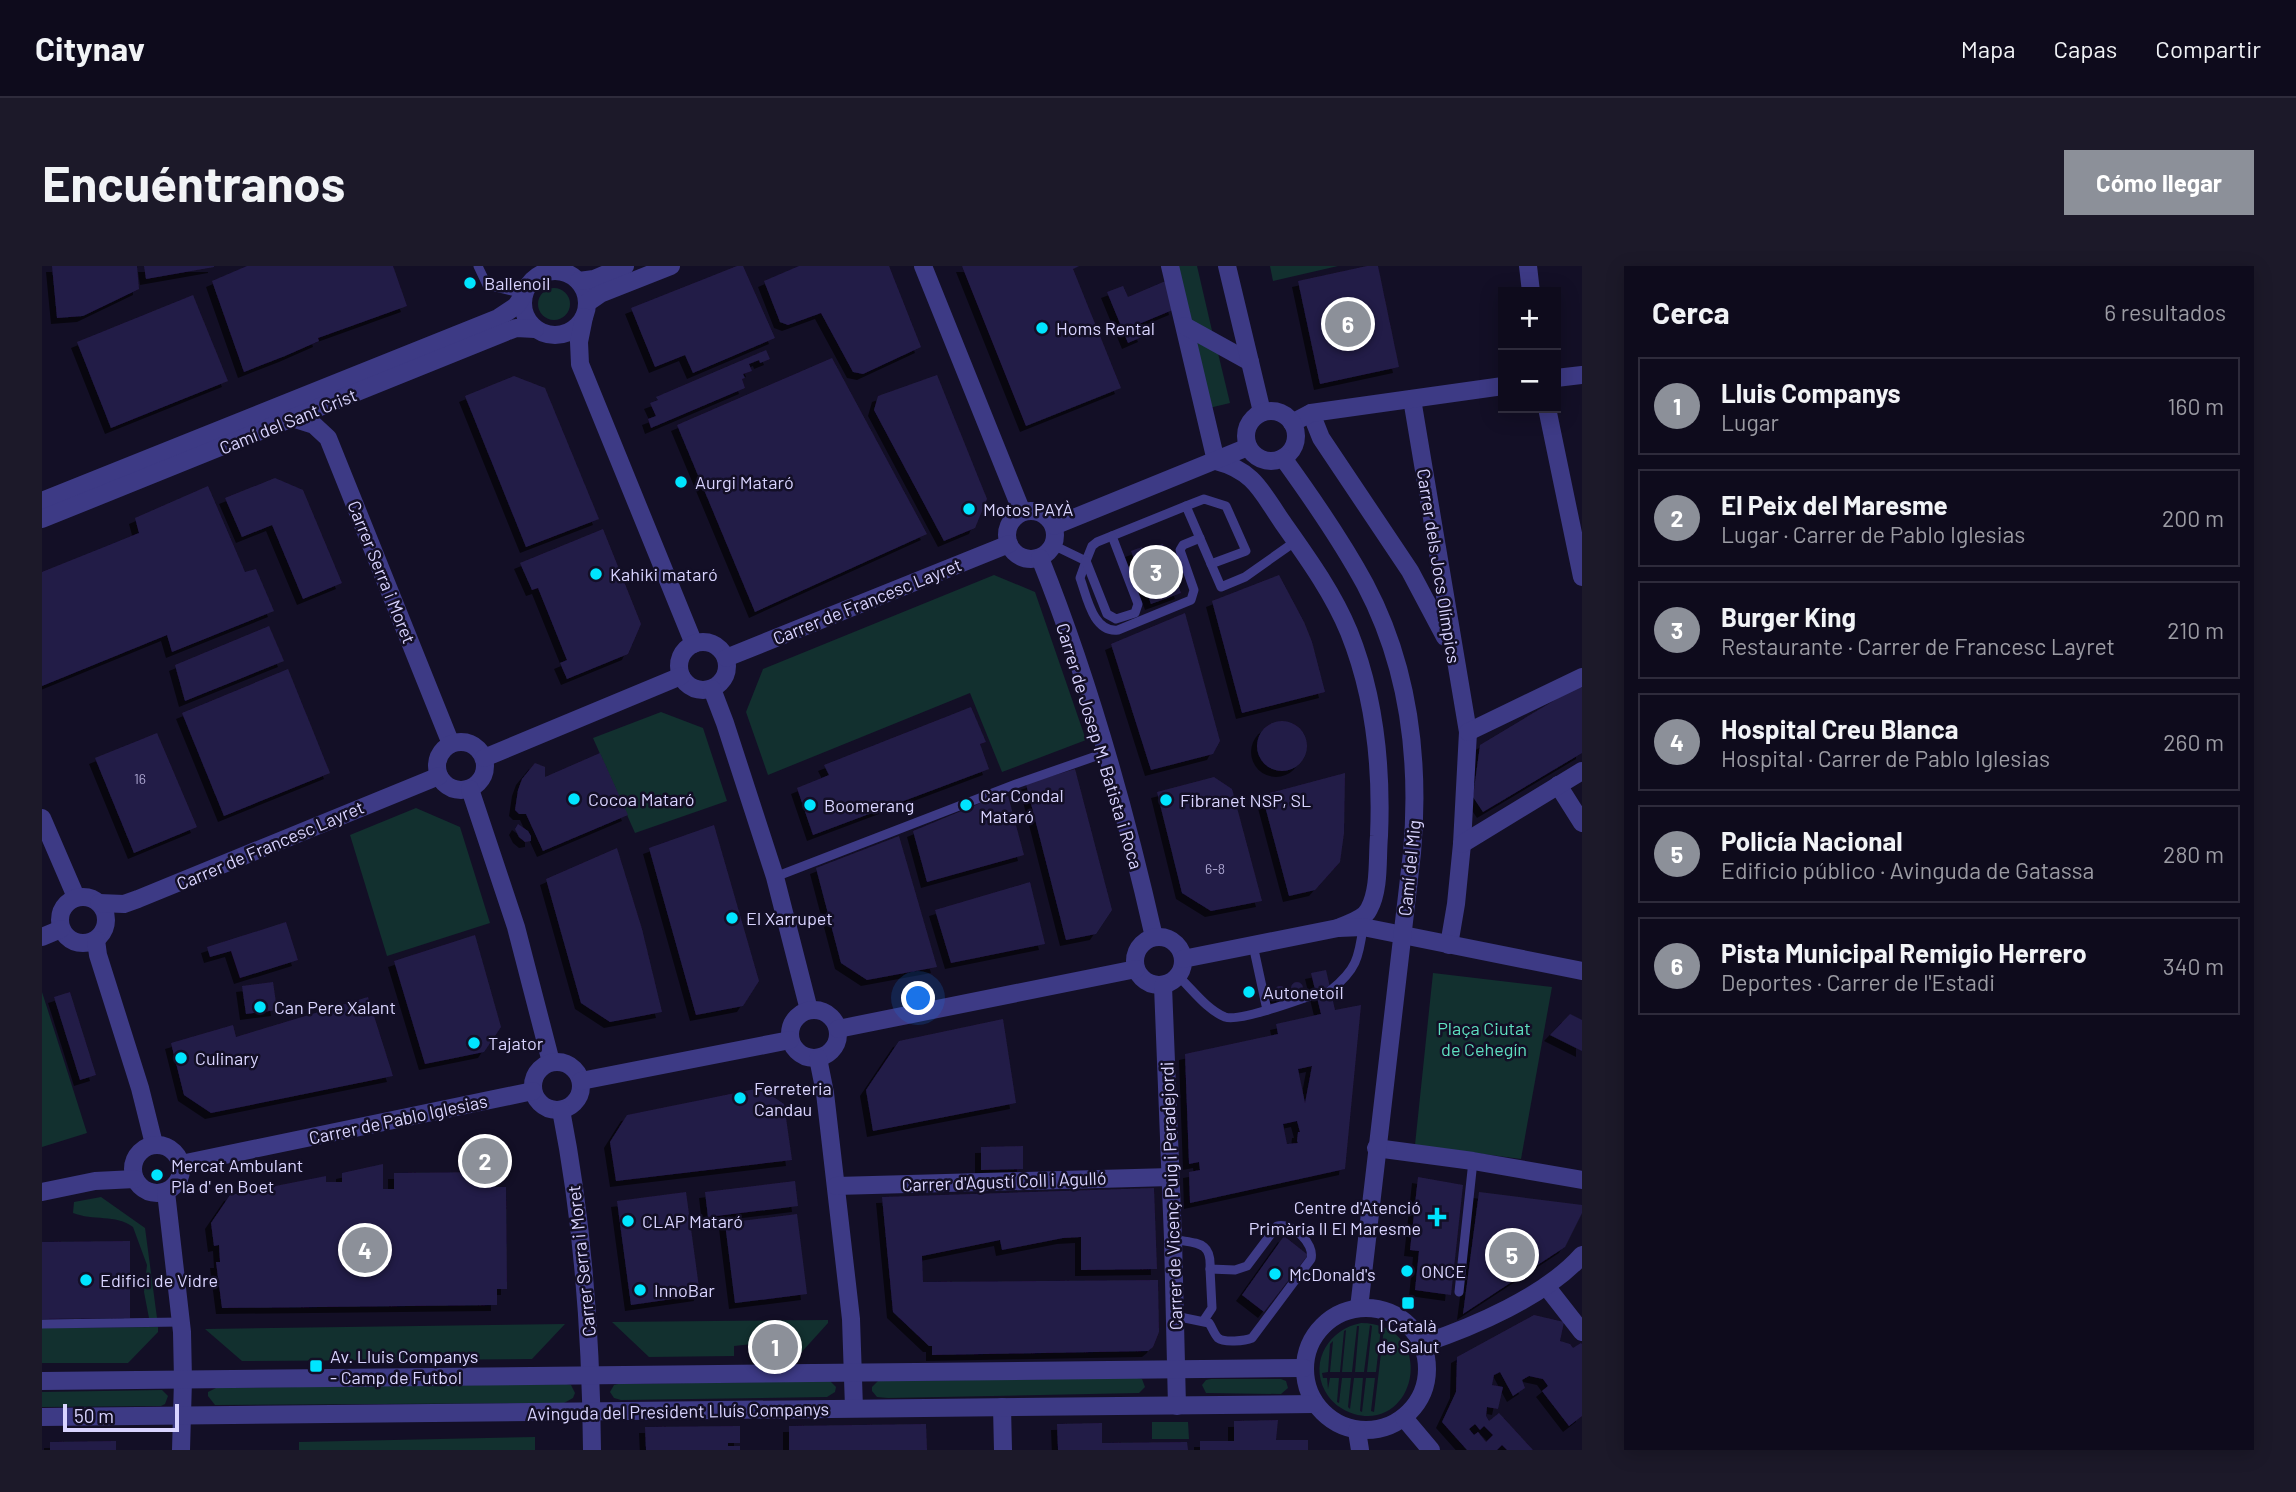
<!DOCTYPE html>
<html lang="es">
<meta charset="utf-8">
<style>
:root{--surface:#0e0b1c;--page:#1c1929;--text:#f1f3f6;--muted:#9b9ba3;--line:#2e2b3b;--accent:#8c9099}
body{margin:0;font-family:Barlow,sans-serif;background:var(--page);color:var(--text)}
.controls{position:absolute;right:21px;top:21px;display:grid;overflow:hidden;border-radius:0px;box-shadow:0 4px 18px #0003}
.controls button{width:63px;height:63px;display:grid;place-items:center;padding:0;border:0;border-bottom:2px solid var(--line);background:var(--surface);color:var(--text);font:35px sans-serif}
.scale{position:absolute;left:21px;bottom:18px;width:116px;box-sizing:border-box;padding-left:7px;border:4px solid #d9d4ff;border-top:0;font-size:19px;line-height:24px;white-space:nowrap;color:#d9d4ff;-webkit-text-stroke:5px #130f26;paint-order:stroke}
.you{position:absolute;left:877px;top:733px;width:24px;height:24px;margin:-18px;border:5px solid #fff;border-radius:50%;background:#1a73e8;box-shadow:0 0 0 10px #1a73e833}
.badge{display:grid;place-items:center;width:46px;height:46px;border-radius:50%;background:var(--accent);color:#fff;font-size:23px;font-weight:700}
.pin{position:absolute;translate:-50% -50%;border:4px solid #fff;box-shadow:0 2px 7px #0006}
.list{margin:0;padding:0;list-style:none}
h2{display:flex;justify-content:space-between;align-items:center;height:91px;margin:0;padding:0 28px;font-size:30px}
h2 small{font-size:23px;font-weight:400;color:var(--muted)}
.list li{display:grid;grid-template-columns:46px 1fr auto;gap:21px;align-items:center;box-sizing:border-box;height:98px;margin:0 14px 14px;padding:0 14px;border:2px solid var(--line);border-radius:0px}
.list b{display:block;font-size:26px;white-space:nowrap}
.list p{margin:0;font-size:23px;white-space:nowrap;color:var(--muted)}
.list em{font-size:23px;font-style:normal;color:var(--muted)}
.map{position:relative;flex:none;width:1540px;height:1184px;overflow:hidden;border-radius:0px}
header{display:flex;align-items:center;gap:42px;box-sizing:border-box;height:98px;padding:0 35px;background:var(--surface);border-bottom:2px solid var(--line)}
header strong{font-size:33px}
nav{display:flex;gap:38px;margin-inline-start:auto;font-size:24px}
.intro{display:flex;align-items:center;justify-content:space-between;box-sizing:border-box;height:168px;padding:0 42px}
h1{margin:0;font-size:49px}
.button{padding:18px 32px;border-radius:0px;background:var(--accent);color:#fff;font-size:24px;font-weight:700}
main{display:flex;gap:42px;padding:0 42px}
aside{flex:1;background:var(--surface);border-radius:0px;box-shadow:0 4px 18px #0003}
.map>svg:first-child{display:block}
</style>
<header>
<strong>Citynav</strong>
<nav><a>Mapa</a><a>Capas</a><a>Compartir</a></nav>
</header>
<div class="intro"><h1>Encuéntranos</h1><a class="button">Cómo llegar</a></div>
<main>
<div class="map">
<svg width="1540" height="1184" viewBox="0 0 1540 1184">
<defs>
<filter id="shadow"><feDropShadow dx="-6" dy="6" stdDeviation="0" flood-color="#0009"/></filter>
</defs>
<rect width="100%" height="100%" fill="#130f26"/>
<g fill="#12302f" fill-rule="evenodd">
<polygon points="1133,0 1155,0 1171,69 1147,55"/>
<polygon points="1228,0 1296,0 1231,15"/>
<circle cx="512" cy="38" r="16"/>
<polygon points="1149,69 1175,83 1188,137 1167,142"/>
<polygon points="952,309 993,326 1044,474 960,506 928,427 726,509 704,446 721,403"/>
<polygon points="619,446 661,462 685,535 593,567 551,472"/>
<polygon points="374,542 418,561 448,657 345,690 308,569"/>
<polygon points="1391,707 1510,721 1479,893 1373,879"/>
<polygon points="0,726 45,867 0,881"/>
<path d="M59 931 103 962 115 1052H107L102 1026 105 999 91 961C74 948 51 955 31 947L32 936Z"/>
<polygon points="786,1054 786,1057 757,1089 749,1089 747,1074 692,1080 692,1090 607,1091 570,1056"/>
<path d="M1319 1057C1396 1058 1376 1166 1312 1148 1299 1144 1289 1136 1283 1125 1267 1094 1288 1063 1319 1057ZM1328 1059 1330 1060 1325 1106H1334L1339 1061 1342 1062 1332 1146 1329 1145 1333 1112H1324L1320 1146 1318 1145 1321 1112H1312L1308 1143 1306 1141 1309 1112H1300L1297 1137 1295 1136 1297 1112H1288L1286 1123 1285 1112H1281L1280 1107 1286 1106 1288 1078 1291 1075 1288 1106H1298L1302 1065 1304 1064 1300 1106H1310L1315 1060H1317L1313 1106H1322Z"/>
<polygon points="523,1058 490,1093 200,1095 163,1063"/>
<polygon points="116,1061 116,1066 86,1097 0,1097 0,1062"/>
<polygon points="1095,1112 1100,1113 1103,1121 1097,1127 846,1132 835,1131 830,1125 830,1121 836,1115"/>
<polygon points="1169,1113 1239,1113 1244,1115 1246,1122 1239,1128 1164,1127 1160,1119 1164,1114"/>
<polygon points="788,1115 794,1121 793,1126 785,1131 579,1134 572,1132 568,1126 572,1119 576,1118"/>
<polygon points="524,1118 529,1119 533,1127 531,1132 522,1137 173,1139 166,1130 166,1126 174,1122"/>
<polygon points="120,1124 126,1130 123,1138 119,1140 0,1141 0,1126"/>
<polygon points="1110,1156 1146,1156 1147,1173 1110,1173"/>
<polygon points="493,1171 493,1184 257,1184 257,1176"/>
</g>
<g fill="#241b47" fill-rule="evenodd" filter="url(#shadow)">
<polygon points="10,0 95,0 97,23 41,50 15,52"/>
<polygon points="102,0 172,0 172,1 104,13"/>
<polygon points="205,0 351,0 365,40 276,72 277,75 243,90 202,106 170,15"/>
<polygon points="695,0 701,0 733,72 651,107 643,89 613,101 589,42"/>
<polygon points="757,0 847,0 879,81 821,108 811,106 779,47 746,59 738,56 722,15"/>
<polygon points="920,0 1037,0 1031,3 1079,122 984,160"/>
<polygon points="1325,0 1336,0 1357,101 1278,118 1256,15"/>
<polygon points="1126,14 1133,43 1097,58 1102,70 1086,77 1065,26 1081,20 1086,31"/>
<polygon points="151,29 186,115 69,162 35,76"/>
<polygon points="724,84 728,93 718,97 717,94 707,98 710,105 701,108 703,112 700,113 703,122 609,162 606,153 614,150 608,137 616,134 614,131"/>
<polygon points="790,92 885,268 713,346 635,159"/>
<polygon points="895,109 945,233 933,262 902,275 832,144 836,130"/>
<polygon points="472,110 503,122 557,253 484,281 423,130"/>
<polygon points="233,212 261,224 300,317 261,333 230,259 200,271 183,232"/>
<polygon points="166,220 203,306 214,303 232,345 130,386 125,369 0,420 0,306 97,267 93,252"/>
<polygon points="561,263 599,358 586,388 525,413 518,397 525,394 496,322 490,324 478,297"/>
<polygon points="1121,278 1139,327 1109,338 1089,285 1100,281 1101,285"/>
<polygon points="1237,309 1262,356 1270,376 1283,426 1200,447 1170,335"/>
<polygon points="1143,347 1178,475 1171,488 1109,504 1069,378"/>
<polygon points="227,360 242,395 143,435 133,399"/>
<polygon points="246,403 288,507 182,550 140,447"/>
<polygon points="1538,419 1540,422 1540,487 1441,546 1431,531 1438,479"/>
<polygon points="929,441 944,476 938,478 947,503 771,569 755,522 787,509 782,499"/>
<circle cx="1240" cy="480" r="25"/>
<polygon points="115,467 155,561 92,587 53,492"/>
<polygon points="558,487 586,549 501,585 484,548 477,548 473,544 476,524 480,513 493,497 503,501 503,511"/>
<polygon points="1033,503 1070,644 1054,668 1024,674 984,518"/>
<polygon points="1303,507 1302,567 1298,596 1273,624 1247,630 1220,529"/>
<polygon points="1172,511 1190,523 1220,635 1169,645 1140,627 1115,526"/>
<polygon points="965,526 982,589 885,616 871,565"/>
<polygon points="476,558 486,565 489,570 489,575 483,576 477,571 473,563"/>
<polygon points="672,559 717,715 701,740 654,749 607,582"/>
<polygon points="857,570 895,701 825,714 799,697 774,602"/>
<polygon points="575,582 600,663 620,746 568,756 539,737 504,613"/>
<polygon points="988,616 1003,678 909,697 893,644"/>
<polygon points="244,656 256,694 198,712 189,685 168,691 165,681"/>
<polygon points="433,669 459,761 442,786 383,798 352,695"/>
<path d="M1284 704 1293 744 1319 739 1303 903 1148 937 1147 906 1158 904 1157 896 1147 898 1143 788 1236 768 1234 758 1279 748 1269 707ZM1270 800 1263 837 1256 803ZM1255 855 1258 866H1256L1255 875 1256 877 1245 878 1241 858Z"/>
<circle cx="1255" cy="722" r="6"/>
<polygon points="231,716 235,744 204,748 200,720"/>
<circle cx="1238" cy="726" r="6"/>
<polygon points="28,726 54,809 38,814 12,731"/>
<polygon points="326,731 351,810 169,847 142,829 129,777 191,759 194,771"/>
<polygon points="1528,748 1540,754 1540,785 1508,769"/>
<polygon points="961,753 974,837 831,865 824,824 857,775"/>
<polygon points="718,822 742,838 750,894 574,915 568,876 585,849"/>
<polygon points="981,880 981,903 939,904 939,881"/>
<polygon points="341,898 341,923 352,923 352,907 453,906 453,921 464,921 465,1023 455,1023 455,1039 180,1042 174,996 178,996 177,979 172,980 169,957 188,929 284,910 284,916 300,916 300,907"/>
<polygon points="1376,911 1421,919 1409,1029 1373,1024 1377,985 1368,984"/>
<polygon points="753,915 756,940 666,951 663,926"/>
<polygon points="1112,922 1115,1003 1039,1004 1039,971 1021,972 960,984 958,974 880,990 881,1016 1116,1014 1117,1066 1111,1081 1106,1085 890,1089 890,1080 887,1080 851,1046 840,931"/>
<polygon points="644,926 658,1029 589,1039 575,935"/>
<polygon points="1437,926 1540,939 1540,947 1523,981 1421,1048"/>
<polygon points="755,948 765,1028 693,1037 683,957"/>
<polygon points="1242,970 1266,989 1222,1046 1200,1029"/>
<polygon points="88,975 88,1052 0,1053 0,976"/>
<path d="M1492 1049 1522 1056 1518 1075 1528 1078 1531 1082 1539 1077 1540 1078V1150L1527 1160 1500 1125 1506 1120 1501 1113 1487 1110 1480 1114 1483 1122 1471 1130 1458 1106 1452 1109 1450 1119 1461 1121 1456 1143 1445 1141 1444 1150 1447 1155 1457 1147 1491 1184H1465L1460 1179 1455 1184H1425L1400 1156 1414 1126 1415 1091ZM1433 1158 1438 1164 1442 1160 1451 1169 1444 1176 1436 1166 1432 1169 1427 1163Z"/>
<polygon points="1236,1154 1234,1174 1266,1174 1266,1184 1158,1184 1158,1175 1192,1175 1192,1155"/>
<polygon points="1060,1157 1060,1177 1145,1176 1146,1184 1016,1184 1015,1158"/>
<polygon points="884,1158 885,1184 747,1184 747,1160"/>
<polygon points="698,1160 698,1177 686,1177 686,1180 698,1180 698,1184 604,1184 603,1161"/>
<polygon points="74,1175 74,1184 8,1184 8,1176"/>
</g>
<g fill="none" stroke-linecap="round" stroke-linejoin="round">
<g stroke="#3d3a85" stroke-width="9">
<polyline points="436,0 445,19 482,28"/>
<polyline points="1144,240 1162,233 1184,240 1204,285 1169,298"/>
<polyline points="1011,279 1044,295 1050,280 1055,276 1144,240 1179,321 1203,311 1254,275"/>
<path d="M1044 295 1038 312C1045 331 1051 367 1076 364L1149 334 1152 324 1138 284 1141 279 1158 272"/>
<polyline points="1044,295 1065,348 1074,353 1093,347 1096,338 1070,270"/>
<polyline points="733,611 974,518 1063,487"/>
<polyline points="1211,679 1225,744"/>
<path d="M1136 710C1150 723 1165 744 1183 751 1198 756 1256 734 1274 728"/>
<path d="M1289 724C1314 704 1317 692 1321 661"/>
<path d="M1131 973C1154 978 1170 974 1168 1003L1193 1004 1205 1000 1235 960C1250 956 1273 977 1269 993L1210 1072C1203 1075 1182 1077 1176 1072 1172 1068 1170 1061 1167 1057L1133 1050"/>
<polyline points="1417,1026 1431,895"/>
<polyline points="1162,1054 1170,1042 1168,1003"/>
<polyline points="0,1058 139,1056"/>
</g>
<g stroke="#3d3a85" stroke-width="18">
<polyline points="881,0 980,246"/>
<path d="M1128 0 1174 195C1213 205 1220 227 1241 257 1265 291 1291 327 1307 366 1333 431 1340 500 1337 570 1335 592 1338 623 1327 643 1322 654 1306 657 1296 662"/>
<polyline points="1486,0 1489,26"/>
<circle cx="513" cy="37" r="32"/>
<polyline points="537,15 552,13 583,0"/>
<polyline points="545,37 558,28 629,0"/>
<polyline points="542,51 537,76 538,98 652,378"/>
<polyline points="1143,60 1208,96"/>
<polyline points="1514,112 1540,109"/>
<polyline points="1370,133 1426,466 1420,578 1414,638 1407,679"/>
<polyline points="1505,142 1540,311"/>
<polyline points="1269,147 1279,172 1368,305 1403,371"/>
<polyline points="253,153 272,159 286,172 409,478"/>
<polyline points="1250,157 1269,147 1461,120"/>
<polyline points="0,235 456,52 474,40 482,28"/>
<circle cx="989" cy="269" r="24"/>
<polyline points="0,253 466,65 474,62 493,63"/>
<polyline points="1012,260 1206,181"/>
<path d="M998 292C1047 414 1083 543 1112 671"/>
<circle cx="661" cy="400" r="24"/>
<polyline points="684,392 967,278"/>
<polyline points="670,423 683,457 733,611 767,744"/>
<polyline points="1426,466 1540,411"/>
<circle cx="419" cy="500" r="24"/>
<polyline points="442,492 639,410"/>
<polyline points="1516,519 1540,557"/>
<polyline points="428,523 474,661 509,796"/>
<polyline points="0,552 34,631"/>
<polyline points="1420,578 1540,505"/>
<circle cx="41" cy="654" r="23"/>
<polyline points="57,637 82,638 96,633 397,510"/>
<circle cx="1117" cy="695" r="24"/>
<polyline points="0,671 19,663"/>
<polyline points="54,674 56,689 98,822 112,878"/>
<polyline points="1141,693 1296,662 1321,661 1540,705"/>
<polyline points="1121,720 1131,973 1135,1140"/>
<circle cx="772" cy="768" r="24"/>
<polyline points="796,763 1094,703"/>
<polyline points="776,792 783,827 809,1053 812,1142"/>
<circle cx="515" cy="820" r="24"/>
<polyline points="539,815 748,774"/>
<path d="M519 844C541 955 549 1070 550 1184"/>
<circle cx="115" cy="903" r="24"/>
<polyline points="1334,882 1431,895 1540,914"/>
<polyline points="139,898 491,825"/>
<polyline points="794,920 1129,911"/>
<polyline points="0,926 53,915 93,913"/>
<polyline points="124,926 140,1066 141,1114 139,1184"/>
<polyline points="1504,1020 1540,1066"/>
<polyline points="960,1141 961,1184"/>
</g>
<g stroke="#3d3a85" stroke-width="18">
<polyline points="1185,0 1220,146"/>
<circle cx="1229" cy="170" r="25"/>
<path d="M1241 192C1270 232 1299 274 1323 318 1367 401 1378 495 1370 587L1317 1042"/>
<circle cx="1324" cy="1103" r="61"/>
<path d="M1380 1078C1431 1061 1504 1030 1540 989"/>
<polyline points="0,1115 1262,1102"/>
<polyline points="0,1151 1272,1138"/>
<polyline points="1362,1152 1389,1184"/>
<polyline points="1315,1165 1318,1184"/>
</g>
</g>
<g fill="#00e5ff" stroke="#130f26" stroke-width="2.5">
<circle cx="428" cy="17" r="7"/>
<circle cx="1000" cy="62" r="7"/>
<circle cx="639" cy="216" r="7"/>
<circle cx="927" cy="243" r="7"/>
<circle cx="554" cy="308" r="7"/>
<circle cx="532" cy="533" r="7"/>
<circle cx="1124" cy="534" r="7"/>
<circle cx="768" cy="539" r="7"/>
<circle cx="924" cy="539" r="7"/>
<circle cx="690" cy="652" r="7"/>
<circle cx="1207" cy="726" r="7"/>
<circle cx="218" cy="741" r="7"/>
<circle cx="432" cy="777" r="7"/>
<circle cx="139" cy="792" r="7"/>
<circle cx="698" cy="832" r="7"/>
<circle cx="115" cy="909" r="7"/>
<path d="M1391.5 940.5h7v7h7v7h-7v7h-7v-7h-7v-7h7z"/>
<circle cx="586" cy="955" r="7"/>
<circle cx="1365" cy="1005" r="7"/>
<circle cx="1233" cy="1008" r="7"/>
<circle cx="44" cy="1014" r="7"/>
<circle cx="598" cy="1024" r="7"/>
<rect x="1359" y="1030" width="14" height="14" rx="3.5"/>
<rect x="267" y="1093" width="14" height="14" rx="3.5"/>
</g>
<g text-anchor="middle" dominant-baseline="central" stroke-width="5" stroke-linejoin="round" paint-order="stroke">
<g font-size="14" fill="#aca6d1">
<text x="98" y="512">16</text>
<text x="1173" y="602">6-8</text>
</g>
<g font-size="18" fill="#d9d4ff" stroke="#130f26" text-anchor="start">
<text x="442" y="17">Ballenoil</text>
<text x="1014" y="62">Homs Rental</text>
<text x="653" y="216">Aurgi Mataró</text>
<text x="941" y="243">Motos PAYÀ</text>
<text x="568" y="308">Kahiki mataró</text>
<text x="938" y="529">Car Condal<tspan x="938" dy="21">Mataró</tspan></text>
<text x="546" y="533">Cocoa Mataró</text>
<text x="1138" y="534">Fibranet NSP, SL</text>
<text x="782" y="539">Boomerang</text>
<text x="704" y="652">El Xarrupet</text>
<text x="1221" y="726">Autonetoil</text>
<text x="232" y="741">Can Pere Xalant</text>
<text x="446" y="777">Tajator</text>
<text x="153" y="792">Culinary</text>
<text x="712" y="822">Ferreteria<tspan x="712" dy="21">Candau</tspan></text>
<text x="129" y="899">Mercat Ambulant<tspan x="129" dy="21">Pla d' en Boet</tspan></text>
<text x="1379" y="941" text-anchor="end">Centre d'Atenció<tspan x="1379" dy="21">Primària II El Maresme</tspan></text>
<text x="600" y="955">CLAP Mataró</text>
<text x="1379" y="1005">ONCE</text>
<text x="1247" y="1008">McDonald's</text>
<text x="58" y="1014">Edifici de Vidre</text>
<text x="612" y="1024">InnoBar</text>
<text x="1366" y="1059" text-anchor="middle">I Català<tspan x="1366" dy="21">de Salut</tspan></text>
<text x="288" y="1090">Av. Lluis Companys<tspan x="288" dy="21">- Camp de Futbol</tspan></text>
</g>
<g font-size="18" fill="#d9d4ff" stroke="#130f26">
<text transform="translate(246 155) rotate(-22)">Camí del Sant Crist</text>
<text transform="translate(1397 300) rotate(81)">Carrer dels Jocs Olímpics</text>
<text transform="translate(340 306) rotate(68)">Carrer Serra i Moret</text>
<text transform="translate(825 335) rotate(-22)">Carrer de Francesc Layret</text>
<text transform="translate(1058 480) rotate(73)">Carrer de Josep M. Batista i Roca</text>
<text transform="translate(228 579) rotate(-23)">Carrer de Francesc Layret</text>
<text transform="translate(1367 602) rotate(-84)">Camí del Mig</text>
<text transform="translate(356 853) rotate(-12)">Carrer de Pablo Iglesias</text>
<text transform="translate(962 915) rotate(-2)">Carrer d'Agustí Coll i Agulló</text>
<text transform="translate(1129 930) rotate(-92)">Carrer de Vicenç Puig i Peradejordi</text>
<text transform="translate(539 995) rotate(-96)">Carrer Serra i Moret</text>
<text transform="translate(636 1145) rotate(-1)">Avinguda del President Lluís Companys</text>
</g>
<g font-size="18" fill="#5fe0c0" stroke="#130f26">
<text x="1442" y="762">Plaça Ciutat<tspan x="1442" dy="21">de Cehegín</tspan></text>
</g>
</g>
</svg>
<div class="controls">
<button>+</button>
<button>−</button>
</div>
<div class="scale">50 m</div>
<div class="you"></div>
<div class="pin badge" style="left:733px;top:1081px">1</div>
<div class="pin badge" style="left:443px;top:895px">2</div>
<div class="pin badge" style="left:1114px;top:306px">3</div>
<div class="pin badge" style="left:323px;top:984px">4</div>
<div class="pin badge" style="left:1470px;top:989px">5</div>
<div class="pin badge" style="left:1306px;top:58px">6</div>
</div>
<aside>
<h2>Cerca<small>6 resultados</small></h2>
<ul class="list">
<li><span class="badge">1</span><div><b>Lluis Companys</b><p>Lugar</p></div><em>160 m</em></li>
<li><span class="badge">2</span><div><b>El Peix del Maresme</b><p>Lugar · Carrer de Pablo Iglesias</p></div><em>200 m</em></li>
<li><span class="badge">3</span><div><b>Burger King</b><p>Restaurante · Carrer de Francesc Layret</p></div><em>210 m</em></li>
<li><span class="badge">4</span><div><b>Hospital Creu Blanca</b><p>Hospital · Carrer de Pablo Iglesias</p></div><em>260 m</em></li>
<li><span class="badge">5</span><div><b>Policía Nacional</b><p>Edificio público · Avinguda de Gatassa</p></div><em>280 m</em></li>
<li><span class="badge">6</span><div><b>Pista Municipal Remigio Herrero</b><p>Deportes · Carrer de l'Estadi</p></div><em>340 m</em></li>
</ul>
</aside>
</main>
